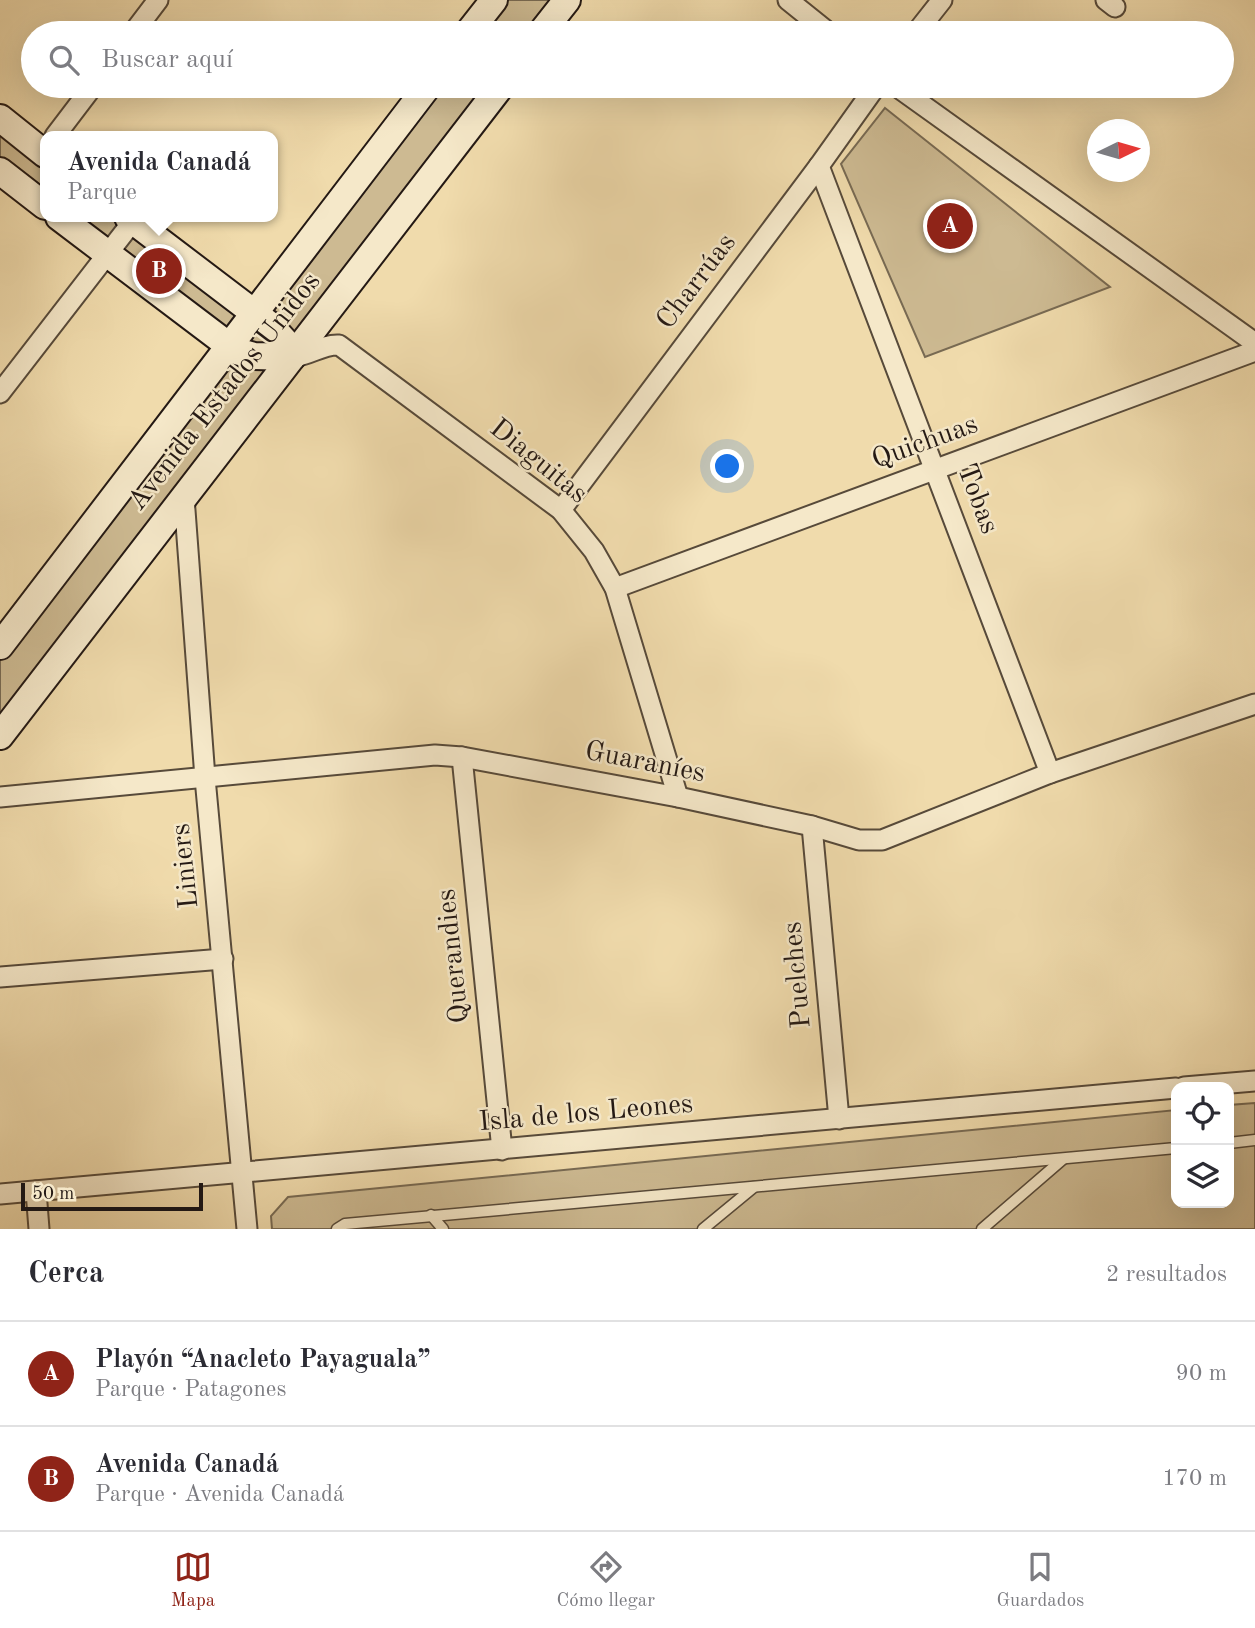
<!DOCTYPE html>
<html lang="es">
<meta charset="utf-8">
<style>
:root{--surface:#fff;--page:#f2f2f3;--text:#2b2b33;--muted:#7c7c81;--line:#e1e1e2;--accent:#8f2418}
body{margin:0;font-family:"Old Standard TT",serif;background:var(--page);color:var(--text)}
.controls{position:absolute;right:21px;bottom:21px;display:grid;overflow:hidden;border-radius:14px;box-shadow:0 7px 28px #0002}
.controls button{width:63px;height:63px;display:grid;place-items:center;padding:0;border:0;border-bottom:2px solid var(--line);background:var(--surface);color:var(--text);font:35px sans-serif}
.compass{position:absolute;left:1087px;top:119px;width:63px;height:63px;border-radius:50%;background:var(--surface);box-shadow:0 7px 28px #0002;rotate:85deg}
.scale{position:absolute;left:21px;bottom:18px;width:182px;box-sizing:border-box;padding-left:7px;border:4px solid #241914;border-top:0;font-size:19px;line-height:24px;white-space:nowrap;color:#241914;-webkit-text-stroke:5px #f5e8c9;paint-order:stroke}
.you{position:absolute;left:728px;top:467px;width:24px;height:24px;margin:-18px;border:5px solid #fff;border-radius:50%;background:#1a73e8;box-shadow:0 0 0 10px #1a73e833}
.badge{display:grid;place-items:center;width:46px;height:46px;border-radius:50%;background:var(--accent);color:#fff;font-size:23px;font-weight:700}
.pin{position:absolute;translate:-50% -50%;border:4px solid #fff;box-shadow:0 2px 7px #0006}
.popup{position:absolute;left:40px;top:131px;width:238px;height:91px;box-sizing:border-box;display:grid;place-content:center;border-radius:14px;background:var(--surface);filter:drop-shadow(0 2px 5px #0005);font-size:23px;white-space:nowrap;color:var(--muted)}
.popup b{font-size:26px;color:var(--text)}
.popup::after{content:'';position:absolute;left:50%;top:100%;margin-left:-14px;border:14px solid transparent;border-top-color:var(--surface)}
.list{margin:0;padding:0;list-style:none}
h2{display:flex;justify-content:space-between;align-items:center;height:91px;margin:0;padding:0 28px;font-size:30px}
h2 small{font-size:23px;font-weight:400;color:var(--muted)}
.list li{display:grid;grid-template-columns:46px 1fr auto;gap:21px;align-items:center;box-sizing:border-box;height:105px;padding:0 28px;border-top:2px solid var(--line)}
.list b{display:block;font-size:26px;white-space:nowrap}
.list p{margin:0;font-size:23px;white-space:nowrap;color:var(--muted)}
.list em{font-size:23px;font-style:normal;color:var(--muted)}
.icon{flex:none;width:38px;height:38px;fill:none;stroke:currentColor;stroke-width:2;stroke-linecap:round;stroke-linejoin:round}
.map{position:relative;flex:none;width:1255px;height:1229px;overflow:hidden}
.search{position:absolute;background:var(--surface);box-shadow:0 7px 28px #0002;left:21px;right:21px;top:21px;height:77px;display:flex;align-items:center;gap:18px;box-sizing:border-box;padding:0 24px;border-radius:38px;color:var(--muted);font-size:26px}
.sheet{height:301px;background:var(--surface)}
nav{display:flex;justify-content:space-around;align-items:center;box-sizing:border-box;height:98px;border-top:2px solid var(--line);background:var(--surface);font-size:19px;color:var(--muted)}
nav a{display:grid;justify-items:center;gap:4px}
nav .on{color:var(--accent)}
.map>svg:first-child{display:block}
</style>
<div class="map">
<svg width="1255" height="1229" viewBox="0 0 1255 1229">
<rect width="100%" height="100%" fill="#f0dbac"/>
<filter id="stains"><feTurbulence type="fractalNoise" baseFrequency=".00286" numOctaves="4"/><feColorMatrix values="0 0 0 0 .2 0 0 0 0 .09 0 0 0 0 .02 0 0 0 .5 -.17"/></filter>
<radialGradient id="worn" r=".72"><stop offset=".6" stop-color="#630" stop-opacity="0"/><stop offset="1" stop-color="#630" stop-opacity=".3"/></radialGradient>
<g fill="#cdba92" stroke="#786a53" stroke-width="2">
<polygon points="494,0 567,0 541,33 468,33"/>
<polygon points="428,86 501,86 0,736 0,646 228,346 59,217 128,217 254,313"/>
<polygon points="885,108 1110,287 925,357 841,164"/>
<polygon points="0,118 45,154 45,206 0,171"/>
<polygon points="1255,1103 1255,1229 272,1229 271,1216 288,1197 1176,1110 1176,1203 1229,1203 1229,1105"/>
</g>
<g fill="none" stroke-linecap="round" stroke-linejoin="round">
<g stroke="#574a3a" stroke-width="13">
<g id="service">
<polyline points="1229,1143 1255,1140"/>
<polyline points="431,1215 443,1229"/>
<polyline points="337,1229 345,1224 1176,1148"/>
<polyline points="703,1229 754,1187"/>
<polyline points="982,1229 1063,1159"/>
</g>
</g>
<g stroke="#574a3a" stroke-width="23">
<g id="minor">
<polyline points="788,0 829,33"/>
<polyline points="1106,0 1115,7"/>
<polyline points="133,33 158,0"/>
<polyline points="916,33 942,0"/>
<polyline points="896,86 1255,343"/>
<polyline points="55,136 93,86"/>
<polyline points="819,166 1050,773"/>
<path d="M292 357C309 356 322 344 339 345L561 510 594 551 615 588 678 797"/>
<polyline points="0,393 133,221"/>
<polyline points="184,497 205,778 247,1229"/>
<polyline points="561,510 819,166 876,86"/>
<polyline points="615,588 1255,351"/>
<polyline points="462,757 502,1150"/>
<polyline points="0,797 435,755 462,757 678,797 812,826 859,840 882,840 1050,773 1255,704"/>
<polyline points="812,826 839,1119"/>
<polyline points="0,977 223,959"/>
<polyline points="1184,1087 1255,1081"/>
<polyline points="36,1191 39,1229"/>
<polyline points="0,1194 1176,1088"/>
</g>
</g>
<g stroke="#241914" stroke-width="30">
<g id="secondary">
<polyline points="468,33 494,0"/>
<polyline points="541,33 567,0"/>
<polyline points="0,118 45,154"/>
<polyline points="0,171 45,206"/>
<polyline points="59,217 236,351 254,356 292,357"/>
<polyline points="128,217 270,325 289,346 292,357"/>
<polyline points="0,646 428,86"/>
<polyline points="0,736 501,86"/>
</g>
</g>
<use href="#service" stroke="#f5e8c9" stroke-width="10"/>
<use href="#minor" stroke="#f5e8c9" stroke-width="19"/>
<use href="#secondary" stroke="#f5e8c9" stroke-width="26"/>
</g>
<g text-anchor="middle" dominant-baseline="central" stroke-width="5" stroke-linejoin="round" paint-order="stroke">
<g font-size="28" fill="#241914" stroke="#f5e8c9">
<text transform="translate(697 282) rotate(-53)">Charrúas</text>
<text transform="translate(225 392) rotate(-52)">Avenida Estados Unidos</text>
<text transform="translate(925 443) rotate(-20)">Quichuas</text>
<text transform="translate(538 462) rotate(39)">Diaguitas</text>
<text transform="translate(977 499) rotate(69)">Tobas</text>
<text transform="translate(645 763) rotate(11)">Guaraníes</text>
<text transform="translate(186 866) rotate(-96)">Liniers</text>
<text transform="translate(454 956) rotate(-96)">Querandies</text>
<text transform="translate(798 975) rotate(-95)">Puelches</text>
<text transform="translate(586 1114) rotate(-5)">Isla de los Leones</text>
</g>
</g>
<rect width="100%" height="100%" filter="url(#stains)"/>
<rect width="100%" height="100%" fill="url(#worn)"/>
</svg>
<div class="controls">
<button><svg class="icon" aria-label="locate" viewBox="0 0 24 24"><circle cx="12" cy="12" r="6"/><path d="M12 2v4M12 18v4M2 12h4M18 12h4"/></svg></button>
<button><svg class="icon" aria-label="layers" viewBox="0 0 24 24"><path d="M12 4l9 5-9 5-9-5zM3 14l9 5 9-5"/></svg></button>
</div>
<svg class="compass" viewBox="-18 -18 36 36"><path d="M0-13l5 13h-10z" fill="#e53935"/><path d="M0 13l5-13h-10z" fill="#7c7c81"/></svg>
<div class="scale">50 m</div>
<div class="you"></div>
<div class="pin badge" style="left:950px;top:226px">A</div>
<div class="pin badge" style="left:159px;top:271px">B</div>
<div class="popup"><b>Avenida Canadá</b>Parque</div>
<div class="search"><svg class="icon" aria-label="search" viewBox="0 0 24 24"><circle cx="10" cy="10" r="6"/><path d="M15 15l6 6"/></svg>Buscar aquí</div>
</div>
<section class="sheet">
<h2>Cerca<small>2 resultados</small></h2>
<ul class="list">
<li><span class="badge">A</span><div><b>Playón “Anacleto Payaguala”</b><p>Parque · Patagones</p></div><em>90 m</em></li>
<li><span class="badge">B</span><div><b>Avenida Canadá</b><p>Parque · Avenida Canadá</p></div><em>170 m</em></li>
</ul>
</section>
<nav>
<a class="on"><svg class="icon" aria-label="map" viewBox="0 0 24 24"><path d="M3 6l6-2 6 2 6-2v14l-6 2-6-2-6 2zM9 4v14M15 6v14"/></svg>Mapa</a>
<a><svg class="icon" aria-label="directions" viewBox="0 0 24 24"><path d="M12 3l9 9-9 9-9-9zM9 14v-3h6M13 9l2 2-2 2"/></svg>Cómo llegar</a>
<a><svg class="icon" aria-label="saved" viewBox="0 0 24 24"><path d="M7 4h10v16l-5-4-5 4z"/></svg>Guardados</a>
</nav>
